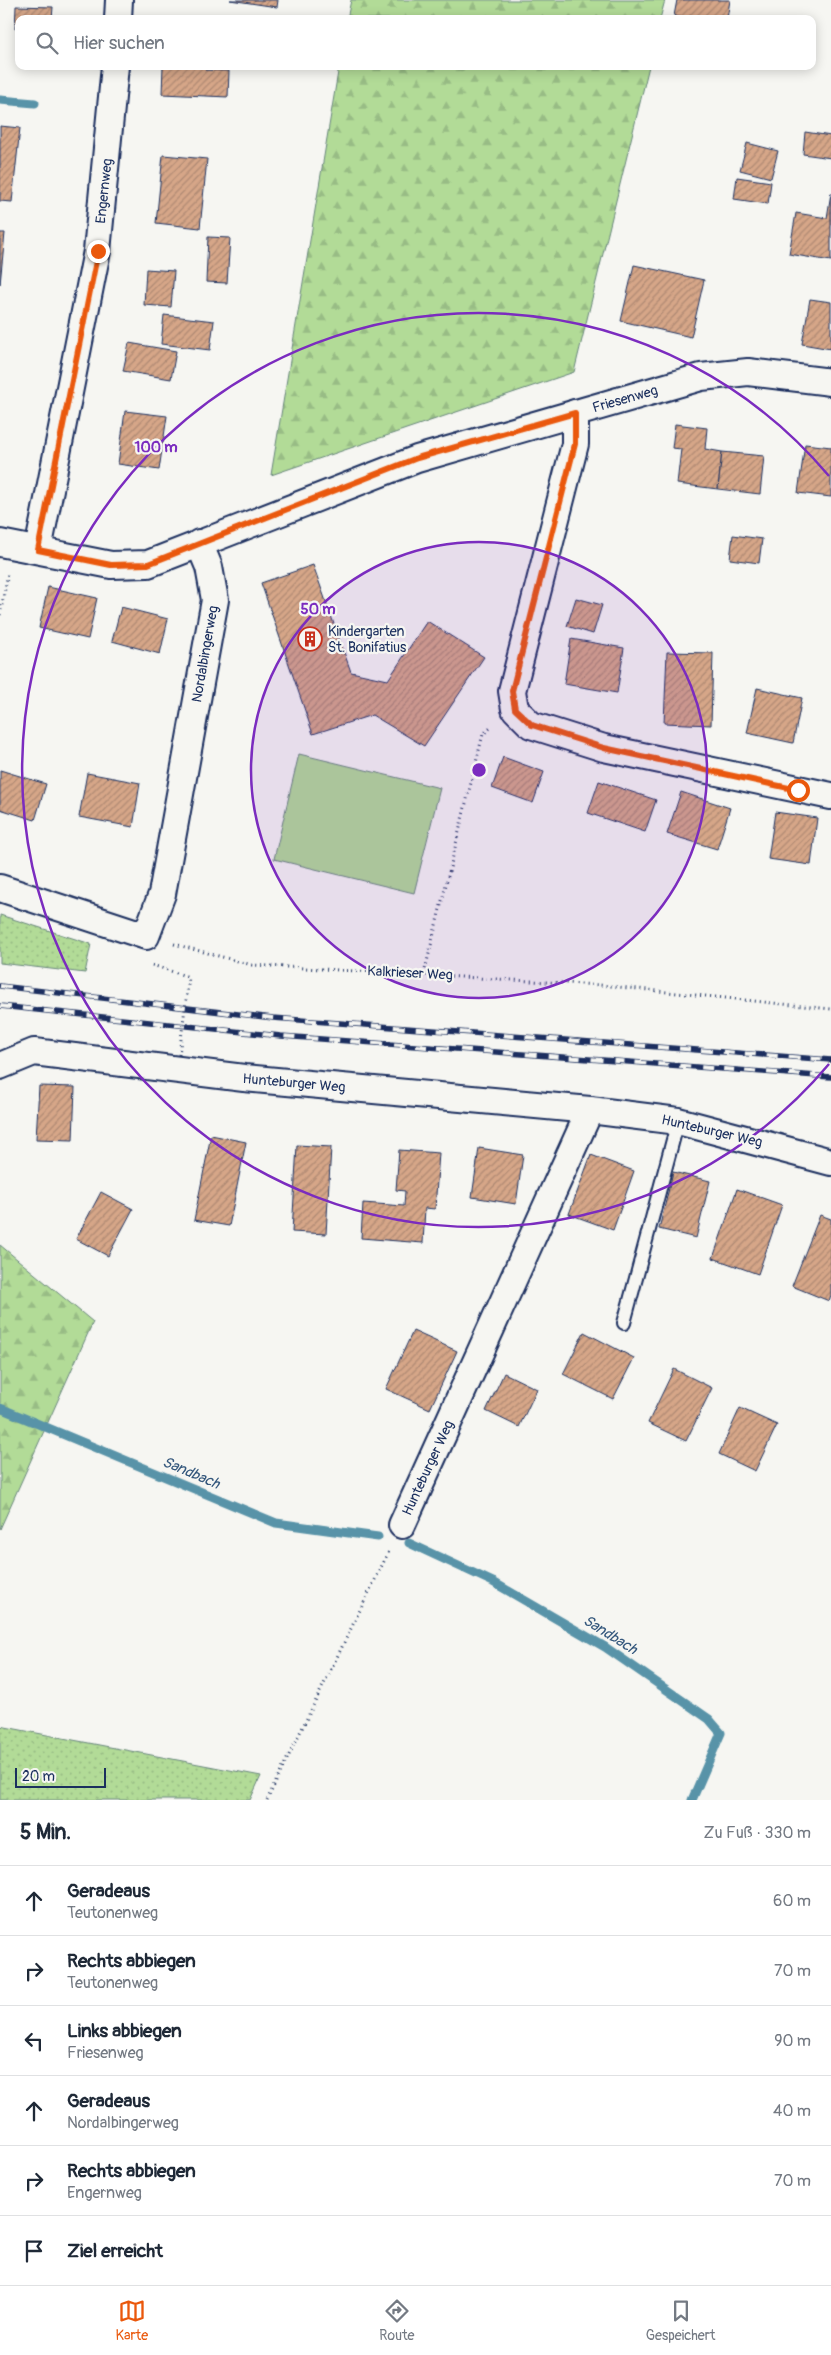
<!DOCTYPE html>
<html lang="de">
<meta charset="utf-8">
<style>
:root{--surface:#fff;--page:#f6f6f7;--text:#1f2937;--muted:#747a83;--line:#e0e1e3;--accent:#ea580c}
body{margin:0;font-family:Pangolin,sans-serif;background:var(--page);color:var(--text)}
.scale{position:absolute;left:15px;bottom:12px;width:91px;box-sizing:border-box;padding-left:5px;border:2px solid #1b2f5e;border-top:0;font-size:14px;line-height:18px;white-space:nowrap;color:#1b2f5e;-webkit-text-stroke:4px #f6f6f2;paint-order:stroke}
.stop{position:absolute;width:15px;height:15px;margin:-11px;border:4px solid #ea580c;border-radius:50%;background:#fff}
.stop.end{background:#ea580c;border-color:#fff;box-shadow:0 1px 5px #0008}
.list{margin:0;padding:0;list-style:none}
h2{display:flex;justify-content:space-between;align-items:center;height:65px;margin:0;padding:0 20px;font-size:21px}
h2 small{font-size:16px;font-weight:400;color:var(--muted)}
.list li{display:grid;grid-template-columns:32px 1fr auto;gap:15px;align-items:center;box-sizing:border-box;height:70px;padding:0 20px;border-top:1px solid var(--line)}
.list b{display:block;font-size:19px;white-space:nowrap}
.list p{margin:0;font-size:16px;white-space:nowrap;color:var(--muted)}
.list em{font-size:16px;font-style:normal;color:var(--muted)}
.icon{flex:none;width:28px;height:28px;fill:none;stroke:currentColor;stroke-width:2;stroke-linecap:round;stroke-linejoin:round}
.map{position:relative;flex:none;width:831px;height:1800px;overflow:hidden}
.search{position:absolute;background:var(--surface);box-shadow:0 2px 12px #0003;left:15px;right:15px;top:15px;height:55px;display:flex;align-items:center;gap:12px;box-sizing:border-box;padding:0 18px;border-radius:10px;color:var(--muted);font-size:19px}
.sheet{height:485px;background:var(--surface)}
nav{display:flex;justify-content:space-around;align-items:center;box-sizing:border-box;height:70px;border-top:1px solid var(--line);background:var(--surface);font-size:14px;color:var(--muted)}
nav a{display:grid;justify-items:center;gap:2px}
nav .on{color:var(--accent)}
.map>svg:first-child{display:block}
</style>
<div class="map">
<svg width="831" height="1800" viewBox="0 0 831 1800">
<defs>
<pattern id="grass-dots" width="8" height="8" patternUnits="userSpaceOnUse" patternTransform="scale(1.25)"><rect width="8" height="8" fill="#b2db97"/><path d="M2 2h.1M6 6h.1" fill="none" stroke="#98bc85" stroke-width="1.8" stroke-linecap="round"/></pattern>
<pattern id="forest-firs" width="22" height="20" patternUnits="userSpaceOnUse" patternTransform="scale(1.25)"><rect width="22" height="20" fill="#b2db97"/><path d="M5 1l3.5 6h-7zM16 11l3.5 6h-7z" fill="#98bc85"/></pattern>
<pattern id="building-hatch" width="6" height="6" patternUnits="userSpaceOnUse" patternTransform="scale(1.25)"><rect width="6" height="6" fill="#d6a688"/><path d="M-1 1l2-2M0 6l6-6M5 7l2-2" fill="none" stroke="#ad8872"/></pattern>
</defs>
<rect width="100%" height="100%" fill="#f6f6f2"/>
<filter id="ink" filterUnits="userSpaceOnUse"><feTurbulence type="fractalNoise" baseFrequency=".02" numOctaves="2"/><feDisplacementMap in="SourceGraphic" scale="10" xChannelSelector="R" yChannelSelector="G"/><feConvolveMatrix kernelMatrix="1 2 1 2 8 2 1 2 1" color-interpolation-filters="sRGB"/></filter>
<g filter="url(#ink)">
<g fill="url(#grass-dots)" stroke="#66857a">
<polygon points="0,915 91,944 85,973 0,963"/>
<polygon points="0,1726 261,1776 250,1800 0,1800"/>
</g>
<g fill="url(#forest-firs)" stroke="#66857a">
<polygon points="351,0 665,0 660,19 347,19"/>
<polygon points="339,66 649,66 574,372 271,475"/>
<polygon points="0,1245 93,1322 0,1529"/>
</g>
<polygon fill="#b2db97" stroke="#66857a" points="299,754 440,788 414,893 274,859"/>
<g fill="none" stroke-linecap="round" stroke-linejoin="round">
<g stroke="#5993a8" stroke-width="9">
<polyline points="0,100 35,103"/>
<polyline points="0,1408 276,1523 378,1537"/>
<polyline points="409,1543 493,1582 605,1647 709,1719 721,1733 692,1800"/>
</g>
</g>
<g fill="url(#building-hatch)" stroke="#1b2f5e">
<polygon points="230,0 278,0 277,7"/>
<polygon points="677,0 730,0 727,19 689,19 674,16"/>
<polygon points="16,6 53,7 52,19 19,19 19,29 15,29"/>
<polygon points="163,66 205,66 205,70 229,71 228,97 162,94"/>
<polygon points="0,126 20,128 12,202 0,201"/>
<polygon points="805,132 831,136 831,158 803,154"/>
<polygon points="747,143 778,151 771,178 740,170"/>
<polygon points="163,155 207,159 200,228 156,223"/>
<polygon points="737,177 771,182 768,204 734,199"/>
<polygon points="831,193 831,261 789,254 796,213 827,218"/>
<polygon points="0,233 5,233 0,284"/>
<polygon points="208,237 230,238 227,283 206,282"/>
<polygon points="634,265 704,280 691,337 621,321"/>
<polygon points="146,269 174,271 171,307 144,305"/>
<polygon points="810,299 831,302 831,349 802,344"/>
<polygon points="164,315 214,321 210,350 161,344"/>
<polygon points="129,343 176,351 171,379 123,371"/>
<polygon points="125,411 167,416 159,470 118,464"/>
<polygon points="675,424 707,428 705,449 722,452 718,489 677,484 681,449 672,448"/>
<polygon points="805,444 831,447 831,497 798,493"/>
<polygon points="722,452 764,456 760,494 718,489"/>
<polygon points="733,535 762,539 759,563 730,559"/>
<polygon points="313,565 351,672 388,680 427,621 484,657 424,746 372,715 313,734 261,583"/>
<polygon points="48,587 97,598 88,639 39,628"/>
<polygon points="576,598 602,605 593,634 567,626"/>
<polygon points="121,607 168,619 160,654 112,641"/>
<polygon points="571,639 624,648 617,693 564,684"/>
<polygon points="667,652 713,653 711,725 664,723"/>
<polygon points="757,688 802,698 793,743 747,733"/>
<polygon points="503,757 544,772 533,803 492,788"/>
<polygon points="0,770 46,784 35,820 0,809"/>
<polygon points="87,773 140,783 133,827 79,817"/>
<polygon points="599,781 656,800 645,832 588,813"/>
<polygon points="681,792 730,808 717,849 667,834"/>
<polygon points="775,812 817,818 811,865 768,859"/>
<polygon points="39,1086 75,1087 73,1140 36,1139"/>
<polygon points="211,1135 246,1142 229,1226 194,1220"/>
<polygon points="297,1145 331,1147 326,1234 292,1232"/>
<polygon points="479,1148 523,1155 516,1204 472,1197"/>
<polygon points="399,1150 439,1153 435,1209 425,1208 423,1243 361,1238 363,1203 404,1206 405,1191 396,1190"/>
<polygon points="591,1155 634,1171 613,1230 569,1214"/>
<polygon points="673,1172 710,1181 696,1238 659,1229"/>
<polygon points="737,1189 782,1205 758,1274 713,1258"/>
<polygon points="101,1192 133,1209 108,1256 76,1239"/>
<polygon points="820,1215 831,1219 831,1295 829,1301 792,1286"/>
<polygon points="413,1331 457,1351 430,1409 386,1389"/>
<polygon points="584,1332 634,1358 613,1399 563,1374"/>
<polygon points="674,1369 712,1388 686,1441 648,1423"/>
<polygon points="504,1373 537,1389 519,1427 486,1411"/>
<polygon points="740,1408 777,1425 755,1471 719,1454"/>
</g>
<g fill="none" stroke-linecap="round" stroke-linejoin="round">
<g stroke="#1b2f5e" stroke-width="16">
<polyline id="service" points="624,1323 678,1121"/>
</g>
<g stroke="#1b2f5e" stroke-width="30">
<g id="minor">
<polyline points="118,19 119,0"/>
<polyline points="575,413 575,444 512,691 515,709 531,725 604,748 831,796"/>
<polyline points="0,543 111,565 148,564 417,459 701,377 748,372 831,382"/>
<polyline points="38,550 97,251 115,66"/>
<polyline points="0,888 146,936 162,894 215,600 209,567 199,543"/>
<polyline points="0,1066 34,1052 244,1078 590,1110 678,1121 831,1162"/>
<polyline points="402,1525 590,1110"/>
</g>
</g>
<g stroke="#1b2f5e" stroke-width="3" stroke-dasharray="1 4" stroke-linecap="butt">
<polyline points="0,615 8,573"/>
<polyline points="174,944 252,965 600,985 831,1009"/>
<polyline points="152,965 189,977"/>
<polyline points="424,974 483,734 493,726"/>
<polyline points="267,1800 390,1549"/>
</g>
<use href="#service" stroke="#f6f6f2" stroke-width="12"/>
<use href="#minor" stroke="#f6f6f2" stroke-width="26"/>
<g stroke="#1b2f5e" stroke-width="5.5">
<g id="rail">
<polyline points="0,986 273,1018 831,1060"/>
<polyline points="0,1006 281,1036 831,1077"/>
</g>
</g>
<use href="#rail" stroke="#f6f6f2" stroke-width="4" stroke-dasharray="11" stroke-linecap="butt"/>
<polyline stroke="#1b2f5e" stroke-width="3" stroke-dasharray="1 4" stroke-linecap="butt" points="179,1055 189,977"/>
</g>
</g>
<g fill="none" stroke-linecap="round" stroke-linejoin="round" filter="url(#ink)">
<polyline stroke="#ea580c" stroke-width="6" points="98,251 38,550 111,565 148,564 417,458 575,413 575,444 512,691 515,709 532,725 604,748 798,790"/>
</g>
<circle cx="479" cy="770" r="228" fill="#7b2cbf" fill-opacity=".12"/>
<g fill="none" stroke="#7b2cbf" stroke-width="2.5">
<circle cx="479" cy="770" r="228"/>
<path d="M829 1064A457 457 0 1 1 829 476"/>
</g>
<defs>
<g id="building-ring" transform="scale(1.25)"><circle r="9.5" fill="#f6f6f2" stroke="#c8321e" stroke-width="1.5"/><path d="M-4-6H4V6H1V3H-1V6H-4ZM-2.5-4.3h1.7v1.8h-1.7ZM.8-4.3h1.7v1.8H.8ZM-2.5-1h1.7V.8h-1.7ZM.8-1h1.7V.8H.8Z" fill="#c8321e"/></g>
</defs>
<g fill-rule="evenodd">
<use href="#building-ring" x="310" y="639"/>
</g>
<g text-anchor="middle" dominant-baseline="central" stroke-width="4.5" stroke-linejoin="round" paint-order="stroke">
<g font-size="14" fill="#1b2f5e" stroke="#f6f6f2">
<text transform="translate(104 191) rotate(-84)">Engernweg</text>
<text transform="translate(625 399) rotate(-16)">Friesenweg</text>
<text transform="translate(205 654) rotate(-80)">Nordalbingerweg</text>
<text transform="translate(410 973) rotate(3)">Kalkrieser Weg</text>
<text transform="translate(294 1083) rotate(5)">Hunteburger Weg</text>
<text transform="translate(712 1131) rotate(13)">Hunteburger Weg</text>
<text transform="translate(428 1468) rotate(-65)">Hunteburger Weg</text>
</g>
<g font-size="14" fill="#1b2f5e" stroke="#f6f6f2" text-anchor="start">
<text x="328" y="631">Kindergarten<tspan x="328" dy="16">St. Bonifatius</tspan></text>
</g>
<g font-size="15" font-style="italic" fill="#35587d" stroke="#f6f6f2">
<text transform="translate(191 1473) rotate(23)">Sandbach</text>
<text transform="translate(610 1635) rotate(32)">Sandbach</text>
</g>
</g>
<circle cx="479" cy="770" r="8" fill="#7b2cbf" stroke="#f6f6f2" stroke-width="2.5"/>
<g font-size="15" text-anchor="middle" font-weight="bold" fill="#7b2cbf" stroke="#f6f6f2" stroke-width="4.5" stroke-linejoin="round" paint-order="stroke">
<text x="156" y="452">100 m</text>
<text x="318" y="614">50 m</text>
</g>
</svg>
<div class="scale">20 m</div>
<div class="stop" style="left:798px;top:790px"></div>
<div class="stop end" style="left:98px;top:251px"></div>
<div class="search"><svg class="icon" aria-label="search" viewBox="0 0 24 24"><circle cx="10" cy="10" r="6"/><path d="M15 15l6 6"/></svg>Hier suchen</div>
</div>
<section class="sheet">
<h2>5 Min.<small>Zu Fuß · 330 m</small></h2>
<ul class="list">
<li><svg class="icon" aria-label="ahead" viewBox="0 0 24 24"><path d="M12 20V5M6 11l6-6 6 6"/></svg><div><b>Geradeaus</b><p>Teutonenweg</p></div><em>60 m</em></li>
<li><svg class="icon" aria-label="right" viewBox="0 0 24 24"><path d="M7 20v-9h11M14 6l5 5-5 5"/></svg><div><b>Rechts abbiegen</b><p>Teutonenweg</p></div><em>70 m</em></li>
<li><svg class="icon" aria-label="left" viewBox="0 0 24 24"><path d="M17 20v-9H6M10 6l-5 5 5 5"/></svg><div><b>Links abbiegen</b><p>Friesenweg</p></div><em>90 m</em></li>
<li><svg class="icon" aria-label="ahead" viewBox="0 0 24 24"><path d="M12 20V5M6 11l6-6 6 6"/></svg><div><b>Geradeaus</b><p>Nordalbingerweg</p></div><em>40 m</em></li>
<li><svg class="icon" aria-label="right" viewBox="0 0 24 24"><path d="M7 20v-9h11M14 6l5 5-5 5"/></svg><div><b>Rechts abbiegen</b><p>Engernweg</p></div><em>70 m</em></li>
<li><svg class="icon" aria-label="arrive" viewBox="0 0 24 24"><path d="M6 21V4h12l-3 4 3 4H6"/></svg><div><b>Ziel erreicht</b></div></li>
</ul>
</section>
<nav>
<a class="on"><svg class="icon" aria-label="map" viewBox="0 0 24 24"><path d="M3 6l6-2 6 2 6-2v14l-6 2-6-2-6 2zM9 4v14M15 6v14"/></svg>Karte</a>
<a><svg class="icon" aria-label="directions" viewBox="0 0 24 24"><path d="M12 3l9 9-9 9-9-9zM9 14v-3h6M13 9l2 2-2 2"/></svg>Route</a>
<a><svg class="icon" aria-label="saved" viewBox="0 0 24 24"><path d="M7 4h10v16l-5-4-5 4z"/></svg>Gespeichert</a>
</nav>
